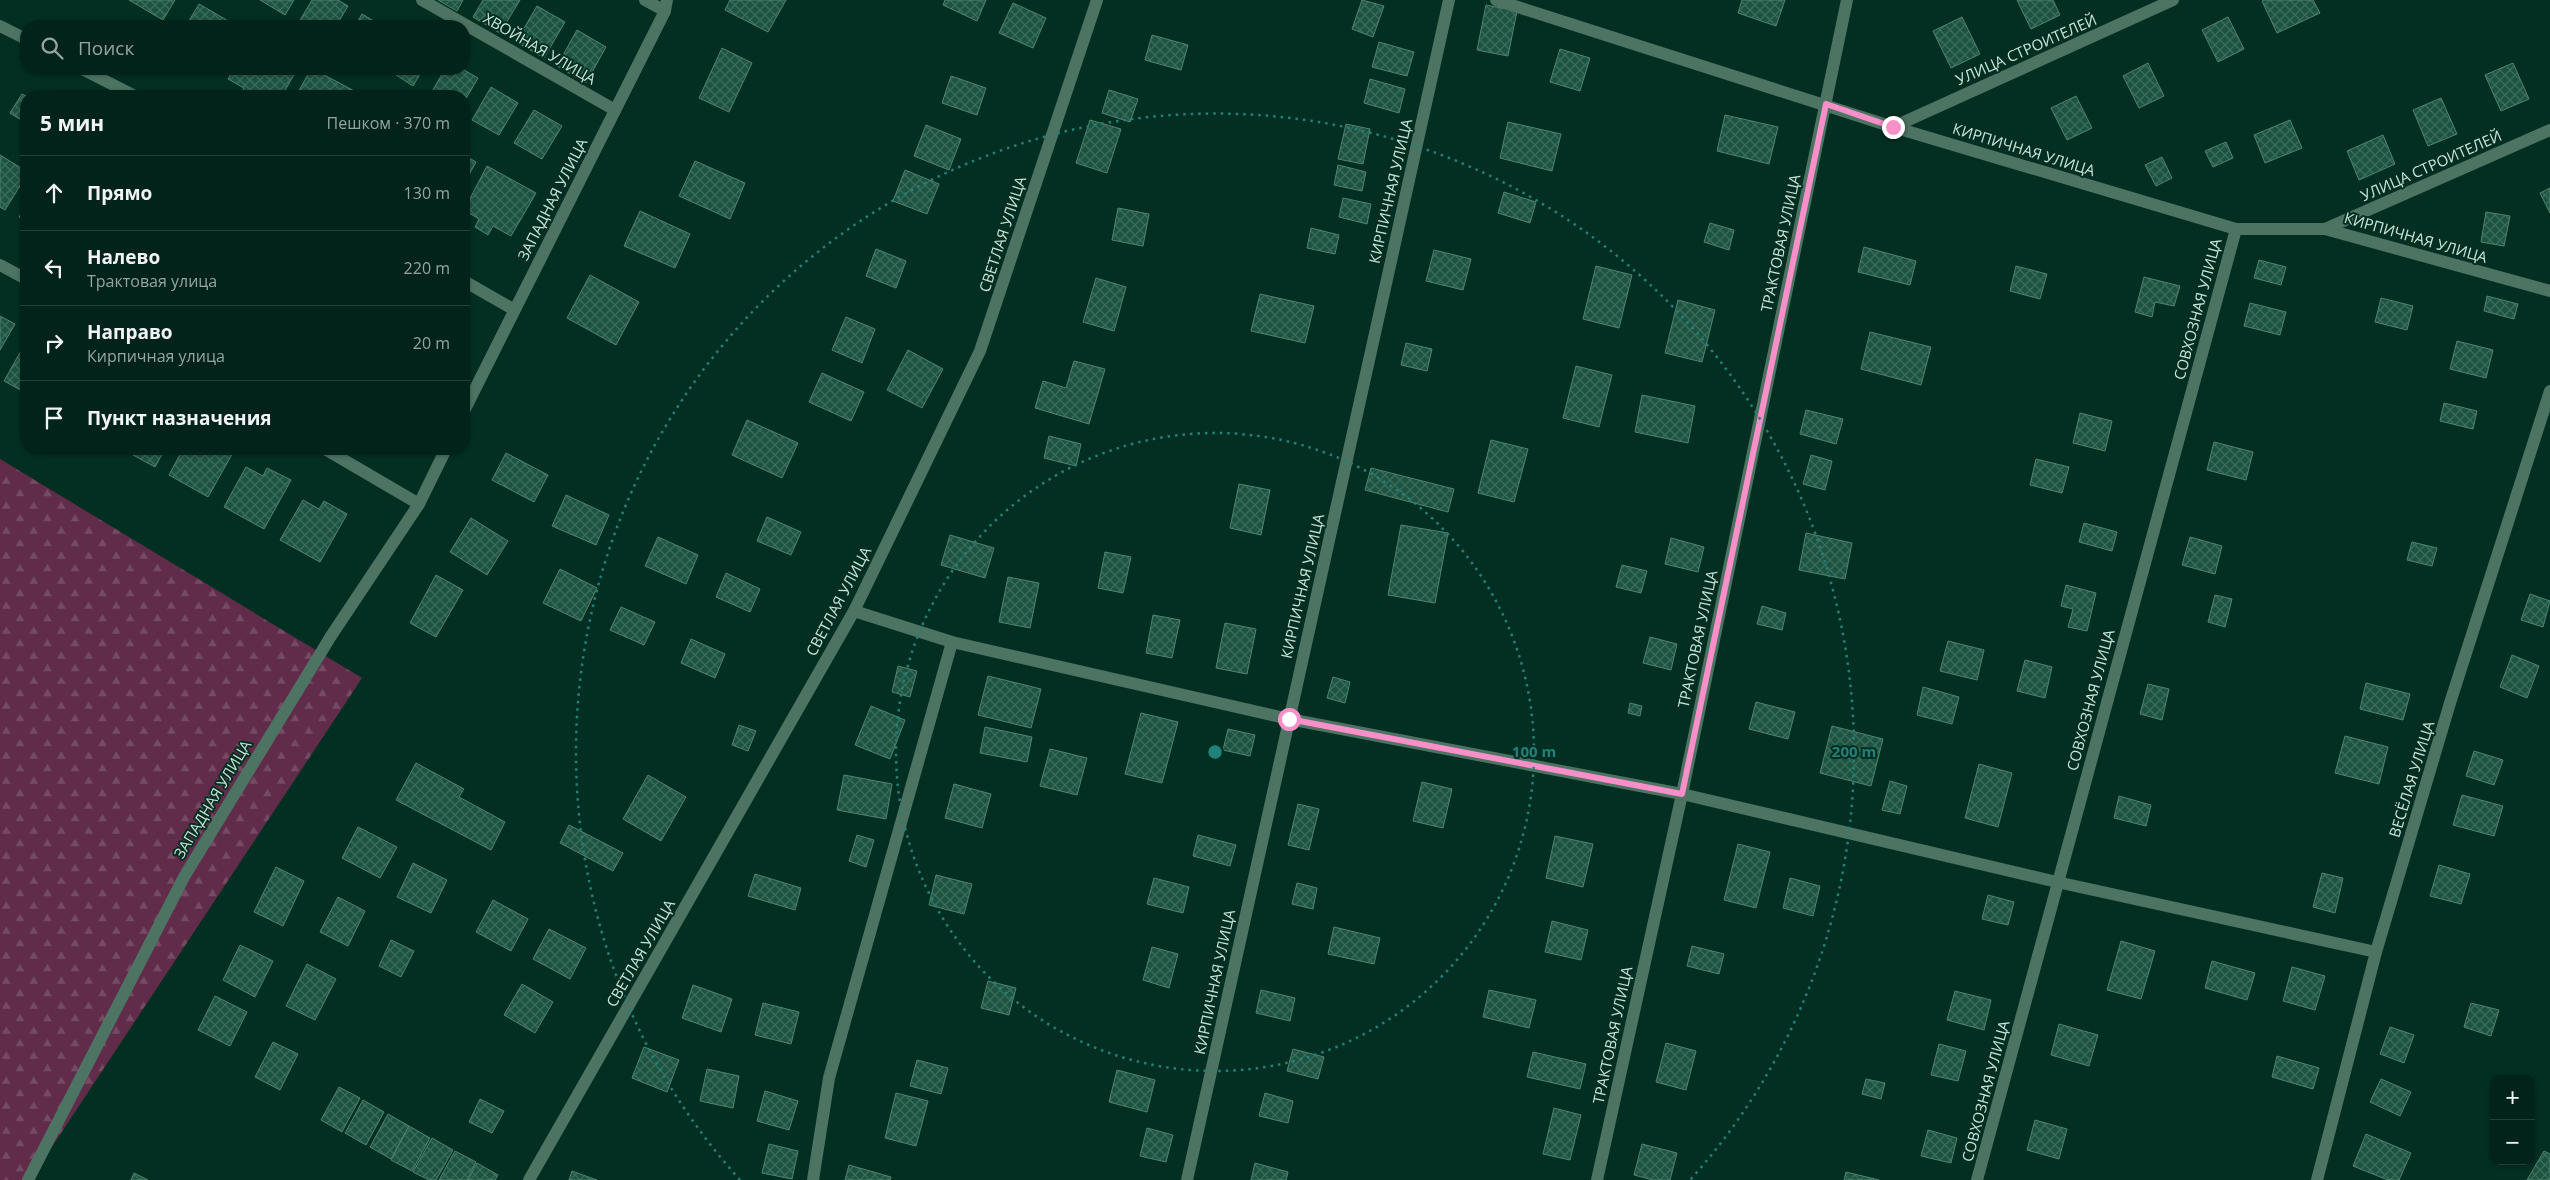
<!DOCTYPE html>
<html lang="ru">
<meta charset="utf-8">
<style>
:root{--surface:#02231a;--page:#102f27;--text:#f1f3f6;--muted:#96a4a2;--line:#234039}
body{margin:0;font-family:"Open Sans",sans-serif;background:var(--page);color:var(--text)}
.controls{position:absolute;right:15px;bottom:15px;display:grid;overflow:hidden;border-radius:10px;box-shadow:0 1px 4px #0004}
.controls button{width:45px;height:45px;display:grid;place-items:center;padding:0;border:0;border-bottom:1px solid var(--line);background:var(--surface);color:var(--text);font:25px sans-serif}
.stop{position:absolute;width:15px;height:15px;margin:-11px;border:4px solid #f98fc8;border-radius:50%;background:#fff}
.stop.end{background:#f98fc8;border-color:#fff;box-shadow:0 1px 5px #0008}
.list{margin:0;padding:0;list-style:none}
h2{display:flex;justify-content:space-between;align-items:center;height:65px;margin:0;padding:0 20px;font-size:21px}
h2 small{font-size:16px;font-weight:400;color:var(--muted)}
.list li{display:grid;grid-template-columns:32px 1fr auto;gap:15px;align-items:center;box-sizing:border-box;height:75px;padding:0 20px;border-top:1px solid var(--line)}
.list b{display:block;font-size:19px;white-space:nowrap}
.list p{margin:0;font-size:16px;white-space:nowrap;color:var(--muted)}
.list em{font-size:16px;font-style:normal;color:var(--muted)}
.icon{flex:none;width:28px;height:28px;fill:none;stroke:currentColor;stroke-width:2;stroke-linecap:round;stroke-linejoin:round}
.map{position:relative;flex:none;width:2550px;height:1180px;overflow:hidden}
.search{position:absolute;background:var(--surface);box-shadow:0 1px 4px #0004;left:20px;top:20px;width:450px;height:55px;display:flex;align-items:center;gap:12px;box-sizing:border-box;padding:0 18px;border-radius:20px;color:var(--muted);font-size:19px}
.panel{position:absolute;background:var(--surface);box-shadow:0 1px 4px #0004;left:20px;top:90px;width:450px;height:365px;border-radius:20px}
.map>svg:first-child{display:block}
</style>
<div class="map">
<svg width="2550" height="1180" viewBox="0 0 2550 1180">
<defs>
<pattern id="forest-firs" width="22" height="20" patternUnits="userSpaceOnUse" patternTransform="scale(1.25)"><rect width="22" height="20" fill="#602c49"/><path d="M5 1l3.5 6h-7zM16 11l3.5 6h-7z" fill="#754a63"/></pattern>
<pattern id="building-cross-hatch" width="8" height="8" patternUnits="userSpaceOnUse" patternTransform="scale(1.25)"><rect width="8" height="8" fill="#1c5341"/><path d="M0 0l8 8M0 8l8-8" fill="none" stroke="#3c6c5c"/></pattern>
</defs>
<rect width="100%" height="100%" fill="#032f22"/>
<polygon fill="url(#forest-firs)" points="0,459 362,678 30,1180 0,1180"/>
<g fill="url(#building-cross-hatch)" stroke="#4f846f">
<polygon points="129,0 175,0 163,20"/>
<polygon points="260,0 294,0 285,15"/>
<polygon points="312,0 338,0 348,6 336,26 305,26 299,22"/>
<polygon points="438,0 463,0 457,11"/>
<polygon points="483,0 520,0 500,33 473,17"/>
<polygon points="730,0 786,0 768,32 725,10"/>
<polygon points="945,0 986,0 977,21 943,5"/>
<polygon points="1362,0 1384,6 1373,37 1352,29"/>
<polygon points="1742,0 1785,0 1776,26 1738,13"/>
<polygon points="2017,0 2053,0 2060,15 2031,29"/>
<polygon points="2264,0 2313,0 2320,13 2277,33 2262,1"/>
<polygon points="1013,3 1046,18 1033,48 999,33"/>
<polygon points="199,4 237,26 186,26"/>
<polygon points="1486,5 1517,11 1508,56 1477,50"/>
<polygon points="537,6 565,22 544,58 516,42"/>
<polygon points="362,14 382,26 355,26"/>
<polygon points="1962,17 1980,54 1951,68 1933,31"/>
<polygon points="2228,17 2244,49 2218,62 2202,30"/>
<polygon points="577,30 606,47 586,83 557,66"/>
<polygon points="1152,35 1188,45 1181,70 1145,60"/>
<polygon points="1379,42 1414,52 1407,76 1372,67"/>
<polygon points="722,48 752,63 729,112 699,98"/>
<polygon points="1560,49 1590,58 1580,91 1550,82"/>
<polygon points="2148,63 2164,96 2139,108 2123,76"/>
<polygon points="2513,63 2529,99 2501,111 2485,75"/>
<polygon points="234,69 297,69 282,96 240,96 244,88 228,79"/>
<polygon points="311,69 313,69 360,94 359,96 296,96"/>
<polygon points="387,69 423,69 413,86"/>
<polygon points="445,69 462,69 478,78 464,102 464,96 430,95"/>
<polygon points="951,76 986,88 977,115 942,103"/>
<polygon points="1370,79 1405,89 1399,113 1364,103"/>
<polygon points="491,87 518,103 499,135 472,120"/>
<polygon points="52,90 62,96 48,96"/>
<polygon points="1109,90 1138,99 1130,122 1102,113"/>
<polygon points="22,94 26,96 26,123 10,113"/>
<polygon points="2076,96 2092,128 2067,140 2051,108"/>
<polygon points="2441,98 2457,134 2428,146 2413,110"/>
<polygon points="534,110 562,126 542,159 514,143"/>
<polygon points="1725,115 1778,127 1769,164 1717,151"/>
<polygon points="1090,120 1121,129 1107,173 1076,163"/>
<polygon points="2290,120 2302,148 2265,163 2254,135"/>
<polygon points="1508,122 1561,134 1552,171 1500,158"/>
<polygon points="1346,124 1370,129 1363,164 1338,159"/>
<polygon points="926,125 961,139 949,170 914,156"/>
<polygon points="2383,135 2395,164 2359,180 2347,151"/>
<polygon points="2226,142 2233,158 2213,167 2205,151"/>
<polygon points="0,155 26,171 26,176 5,210 0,207"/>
<polygon points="464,155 476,162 464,184"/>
<polygon points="2162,157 2172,178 2156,186 2145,165"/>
<polygon points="695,161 745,183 730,219 679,196"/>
<polygon points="1338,165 1366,172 1362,191 1334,185"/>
<polygon points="487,166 536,193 511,236 493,226 488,235 475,227 479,219 464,210"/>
<polygon points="905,170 939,184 927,214 893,201"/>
<polygon points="2550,188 2550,213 2540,193"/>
<polygon points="1504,192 1536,202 1530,223 1498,213"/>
<polygon points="1343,198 1371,204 1367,224 1339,217"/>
<polygon points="26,205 26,221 19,217"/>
<polygon points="1118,208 1149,214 1143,246 1112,240"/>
<polygon points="640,211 690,234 675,268 624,246"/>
<polygon points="2486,212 2510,216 2504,246 2481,242"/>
<polygon points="1710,223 1734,230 1729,250 1704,242"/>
<polygon points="1311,228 1339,235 1335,254 1307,248"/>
<polygon points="1864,247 1916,261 1910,285 1858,272"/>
<polygon points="876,249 906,261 896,288 866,276"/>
<polygon points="1434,250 1471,259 1463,290 1426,281"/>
<polygon points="2259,260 2286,267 2281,285 2254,278"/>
<polygon points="1596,266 1632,275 1619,328 1583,319"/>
<polygon points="2016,266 2047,274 2040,299 2010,291"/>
<polygon points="590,275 639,302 616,345 567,318"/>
<polygon points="2144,277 2180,286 2174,306 2155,302 2152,317 2135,312"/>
<polygon points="1096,278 1126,287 1114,331 1083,322"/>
<polygon points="1260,294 1314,306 1305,343 1251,331"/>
<polygon points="2487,296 2518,304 2514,319 2484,311"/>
<polygon points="2381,298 2413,306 2407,330 2375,322"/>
<polygon points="1678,300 1715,310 1702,362 1665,353"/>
<polygon points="2250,303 2286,312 2280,335 2244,326"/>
<polygon points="0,316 15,324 0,350"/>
<polygon points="846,317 875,329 862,363 832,350"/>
<polygon points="1870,332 1931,347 1921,385 1861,369"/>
<polygon points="2457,341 2493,350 2486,378 2450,369"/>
<polygon points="26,342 26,393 4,381"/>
<polygon points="1406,343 1432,349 1427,371 1401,365"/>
<polygon points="908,350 943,369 922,408 887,390"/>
<polygon points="1074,361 1105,369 1089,424 1035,408 1043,381 1066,388"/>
<polygon points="1576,366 1612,375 1599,427 1563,418"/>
<polygon points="822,373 864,392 851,421 809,402"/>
<polygon points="1642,395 1695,406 1688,443 1635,432"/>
<polygon points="2444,403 2477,411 2473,429 2440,421"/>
<polygon points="1806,410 1843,419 1836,444 1800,434"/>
<polygon points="2080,413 2112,421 2105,451 2073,443"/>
<polygon points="747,420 798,443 782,478 732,455"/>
<polygon points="1049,436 1081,444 1076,466 1044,458"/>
<polygon points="1491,440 1528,449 1514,502 1478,493"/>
<polygon points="2214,442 2253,452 2246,480 2207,470"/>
<polygon points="122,449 165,449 155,467"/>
<polygon points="183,449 235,449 208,497 169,475"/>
<polygon points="506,453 548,475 534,502 492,480"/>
<polygon points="1811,455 1832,461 1825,490 1803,484"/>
<polygon points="2036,459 2069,467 2062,493 2030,485"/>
<polygon points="246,467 263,476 267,468 291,480 264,529 224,507"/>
<polygon points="1371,468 1454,489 1448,512 1365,490"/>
<polygon points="1239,484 1270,490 1261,535 1230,528"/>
<polygon points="566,495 609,515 596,545 552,526"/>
<polygon points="303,500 319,509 324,501 347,514 320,562 280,540"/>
<polygon points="767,517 801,532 791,555 757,541"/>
<polygon points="471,518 508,541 487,575 450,552"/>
<polygon points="2084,523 2117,532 2112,551 2079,542"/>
<polygon points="1401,525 1448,533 1435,603 1388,595"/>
<polygon points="1806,533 1852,543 1845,579 1799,570"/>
<polygon points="950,535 994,548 985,578 941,565"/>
<polygon points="658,537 698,555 686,584 645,566"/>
<polygon points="2190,537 2222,546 2215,574 2182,565"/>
<polygon points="1671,538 1704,547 1698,572 1665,564"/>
<polygon points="2412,542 2437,548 2432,566 2407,560"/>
<polygon points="1105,552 1131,557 1123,593 1098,588"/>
<polygon points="1622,565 1647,571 1641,593 1616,587"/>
<polygon points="560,569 597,588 581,621 543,603"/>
<polygon points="726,573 760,589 750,612 716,597"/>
<polygon points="436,575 463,590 436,637 410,623"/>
<polygon points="1008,577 1039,583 1030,628 999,622"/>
<polygon points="2066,585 2096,593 2087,631 2068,627 2073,609 2061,606"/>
<polygon points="2530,594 2550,601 2543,627 2521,620"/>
<polygon points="2215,595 2232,599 2225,627 2208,622"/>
<polygon points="1762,606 1786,613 1782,630 1757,624"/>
<polygon points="621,607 655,622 644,645 610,630"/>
<polygon points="1153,615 1180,620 1172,658 1146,653"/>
<polygon points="1225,623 1256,629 1247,674 1216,668"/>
<polygon points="1650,637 1677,644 1671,670 1643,663"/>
<polygon points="691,639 725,654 715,678 681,663"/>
<polygon points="1948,641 1984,650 1977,680 1940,671"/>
<polygon points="2512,655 2539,666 2527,698 2500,687"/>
<polygon points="2025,660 2052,667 2045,698 2017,691"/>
<polygon points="898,666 917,671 910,697 892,692"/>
<polygon points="988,676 1041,689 1031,728 978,715"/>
<polygon points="1333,677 1350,682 1345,703 1327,698"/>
<polygon points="2366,683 2410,694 2403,720 2360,709"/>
<polygon points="2148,684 2169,689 2162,720 2140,714"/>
<polygon points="1923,687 1959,697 1952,724 1917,715"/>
<polygon points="1756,702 1795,712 1788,739 1749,729"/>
<polygon points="1630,703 1642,706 1640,716 1628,713"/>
<polygon points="871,706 905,720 890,759 855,745"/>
<polygon points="1141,713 1178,722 1162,783 1125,774"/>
<polygon points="739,725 756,731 748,751 732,745"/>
<polygon points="1832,726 1883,739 1871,786 1820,773"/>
<polygon points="985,727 1032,737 1027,762 980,753"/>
<polygon points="1228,729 1255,735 1250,756 1223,750"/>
<polygon points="2345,736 2388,747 2379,784 2335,773"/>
<polygon points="1050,749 1087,758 1077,795 1040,786"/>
<polygon points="2474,751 2503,760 2494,785 2466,776"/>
<polygon points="416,763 464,789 459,797 505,822 491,850 396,800"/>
<polygon points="1979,764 2012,773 1998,827 1965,818"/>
<polygon points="648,775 686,797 661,841 623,819"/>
<polygon points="844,775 892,784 886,819 837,810"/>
<polygon points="1890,781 1907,786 1900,814 1882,810"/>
<polygon points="1422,782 1452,789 1443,828 1413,821"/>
<polygon points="954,784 991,794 982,828 945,818"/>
<polygon points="2462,795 2503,806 2494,836 2453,825"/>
<polygon points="2119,796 2151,805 2146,826 2114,818"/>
<polygon points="1298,804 1319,809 1309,850 1288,845"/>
<polygon points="569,825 623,853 613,871 560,843"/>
<polygon points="358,827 397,847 380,878 342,858"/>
<polygon points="857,835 874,840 866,867 849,861"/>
<polygon points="1198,835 1236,845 1230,866 1193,856"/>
<polygon points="1555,836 1593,844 1583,887 1546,878"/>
<polygon points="1738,844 1770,852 1756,908 1724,900"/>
<polygon points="413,863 447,880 431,913 397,897"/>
<polygon points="2439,865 2470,874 2461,904 2430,896"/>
<polygon points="276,867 304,881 283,926 254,912"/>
<polygon points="2322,873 2343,878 2335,913 2313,907"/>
<polygon points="755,874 801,888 795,910 748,896"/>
<polygon points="936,875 972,884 964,914 929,905"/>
<polygon points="1154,878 1189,887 1183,913 1147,904"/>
<polygon points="1790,878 1820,886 1813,916 1783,908"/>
<polygon points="1297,883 1317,888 1313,909 1292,904"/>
<polygon points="1988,895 2014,902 2008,925 1982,919"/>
<polygon points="338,897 365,911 348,946 320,932"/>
<polygon points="493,900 528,919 511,951 476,932"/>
<polygon points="1552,921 1588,930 1581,960 1545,952"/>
<polygon points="1334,927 1380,938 1374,964 1328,954"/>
<polygon points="549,929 586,948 570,979 533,959"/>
<polygon points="391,940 414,951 401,977 379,966"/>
<polygon points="2121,941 2155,951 2141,999 2107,990"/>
<polygon points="240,945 273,961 255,997 223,980"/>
<polygon points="1692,946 1724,954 1719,974 1687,966"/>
<polygon points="1152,947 1178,954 1169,988 1143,980"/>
<polygon points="2212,961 2255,973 2247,1000 2205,988"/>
<polygon points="307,964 336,979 315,1020 286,1006"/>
<polygon points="2292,967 2325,976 2315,1010 2283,1001"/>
<polygon points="988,981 1016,988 1009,1015 981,1008"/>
<polygon points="522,984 553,1002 535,1033 504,1015"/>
<polygon points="693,985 732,999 721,1032 682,1018"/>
<polygon points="1261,990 1295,998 1290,1021 1256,1013"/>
<polygon points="1489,990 1536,1000 1529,1028 1483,1017"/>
<polygon points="1955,991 1991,1000 1984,1030 1947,1020"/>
<polygon points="215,996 247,1012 230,1046 198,1030"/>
<polygon points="763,1003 799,1012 791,1044 755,1035"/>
<polygon points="2471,1003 2499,1010 2491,1036 2464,1027"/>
<polygon points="2059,1024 2098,1035 2089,1066 2051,1055"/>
<polygon points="2390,1027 2414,1035 2404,1063 2380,1054"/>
<polygon points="273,1042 298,1054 280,1090 255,1077"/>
<polygon points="1666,1043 1696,1051 1686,1090 1656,1082"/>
<polygon points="1939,1044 1966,1051 1958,1081 1931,1075"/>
<polygon points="644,1047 679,1060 667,1092 632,1078"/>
<polygon points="1293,1049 1324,1057 1318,1079 1287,1071"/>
<polygon points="1533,1052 1586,1064 1580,1089 1527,1077"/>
<polygon points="2277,1056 2319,1068 2313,1089 2272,1077"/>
<polygon points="917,1060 948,1068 941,1094 910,1086"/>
<polygon points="707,1069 739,1076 733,1108 700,1101"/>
<polygon points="1117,1070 1155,1080 1147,1112 1109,1102"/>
<polygon points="1866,1079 1885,1083 1881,1099 1862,1094"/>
<polygon points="2381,1079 2411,1092 2400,1116 2370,1102"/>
<polygon points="339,1087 360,1098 342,1132 321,1120"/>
<polygon points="765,1091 798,1101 789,1130 757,1121"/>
<polygon points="896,1093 928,1101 916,1146 885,1138"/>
<polygon points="1265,1093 1293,1101 1288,1123 1259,1116"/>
<polygon points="480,1099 504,1111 492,1133 469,1122"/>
<polygon points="363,1100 384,1112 366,1145 345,1133"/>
<polygon points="1554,1108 1581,1115 1570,1160 1543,1154"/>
<polygon points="388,1114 409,1126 391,1159 370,1147"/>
<polygon points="2035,1120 2067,1129 2059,1159 2027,1150"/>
<polygon points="409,1126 430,1138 412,1171 391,1160"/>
<polygon points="1147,1128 1173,1135 1166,1162 1140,1156"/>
<polygon points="1928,1130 1957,1138 1951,1163 1921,1156"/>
<polygon points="2366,1134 2411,1153 2399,1180 2388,1180 2353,1166"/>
<polygon points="432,1138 453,1150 436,1180 429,1180 413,1172"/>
<polygon points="769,1144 798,1151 792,1179 762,1173"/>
<polygon points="1642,1144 1677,1153 1670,1180 1653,1180 1634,1175"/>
<polygon points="455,1151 476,1162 467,1180 439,1180"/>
<polygon points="2544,1151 2550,1154 2550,1180 2527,1180"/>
<polygon points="477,1163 498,1175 495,1180 468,1180"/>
<polygon points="1255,1163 1288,1172 1286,1180 1251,1180"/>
<polygon points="849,1165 891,1177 890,1180 845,1180"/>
<polygon points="572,1171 597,1180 569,1180"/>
<polygon points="1846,1172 1879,1180 1844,1180"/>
<polygon points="134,1173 148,1180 131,1180"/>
</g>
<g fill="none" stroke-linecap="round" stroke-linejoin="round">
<g stroke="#4d7363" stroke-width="12">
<polyline points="422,0 615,110"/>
<polyline points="645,0 665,11"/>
<polyline points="1496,0 1893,127 2236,229 2325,229 2550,291"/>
<polyline points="0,26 26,39"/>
<polyline points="82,69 135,96"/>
<polyline points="1893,127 2173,0"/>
<polyline points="2325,229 2550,130"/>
<polyline points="0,265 26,279"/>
<polyline points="464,281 513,309"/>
<polyline points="464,411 665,11 667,0"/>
<polyline points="325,449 419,504"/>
<polyline points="854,611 952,642 1289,719 1682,794 2057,882 2376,952"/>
<polyline points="28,1180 184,877 331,636 419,504 446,449"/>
<polyline points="529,1180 854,611 980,351 1097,0"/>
<polyline points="813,1180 829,1078 952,642"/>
<polyline points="1187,1180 1449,0"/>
<polyline points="1597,1180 1682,794 1847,0"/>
<polyline points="1977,1180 2236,229"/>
<polyline points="2317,1180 2376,952 2450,703 2550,391"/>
</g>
</g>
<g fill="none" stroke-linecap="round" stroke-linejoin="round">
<polyline stroke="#f98fc8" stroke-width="6" points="1289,719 1682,794 1826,104 1893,127"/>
</g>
<g fill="none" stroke="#228179" stroke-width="2.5" stroke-dasharray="2.5 5">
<circle cx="1215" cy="752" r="319"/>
<path d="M740 1180A639 639 0 1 1 1690 1180"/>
</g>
<g text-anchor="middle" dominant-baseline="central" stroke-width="4" stroke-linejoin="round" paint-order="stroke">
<g font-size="15" fill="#cae5d9" stroke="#032f22">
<text transform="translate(540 48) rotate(30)">ХВОЙНАЯ УЛИЦА</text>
<text transform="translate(2026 49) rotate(-24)">УЛИЦА СТРОИТЕЛЕЙ</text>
<text transform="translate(2024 149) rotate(17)">КИРПИЧНАЯ УЛИЦА</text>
<text transform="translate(2431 165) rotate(-24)">УЛИЦА СТРОИТЕЛЕЙ</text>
<text transform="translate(1390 191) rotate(-77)">КИРПИЧНАЯ УЛИЦА</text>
<text transform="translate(552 199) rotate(-63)">ЗАПАДНАЯ УЛИЦА</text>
<text transform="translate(1002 234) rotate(-72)">СВЕТЛАЯ УЛИЦА</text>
<text transform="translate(2416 237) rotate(16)">КИРПИЧНАЯ УЛИЦА</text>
<text transform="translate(1780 243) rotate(-78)">ТРАКТОВАЯ УЛИЦА</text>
<text transform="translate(2197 309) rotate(-75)">СОВХОЗНАЯ УЛИЦА</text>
<text transform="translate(1302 586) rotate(-77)">КИРПИЧНАЯ УЛИЦА</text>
<text transform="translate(838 601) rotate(-62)">СВЕТЛАЯ УЛИЦА</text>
<text transform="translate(1697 639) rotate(-78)">ТРАКТОВАЯ УЛИЦА</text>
<text transform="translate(2090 700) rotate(-75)">СОВХОЗНАЯ УЛИЦА</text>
<text transform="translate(2411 779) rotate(-73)">ВЕСЁЛАЯ УЛИЦА</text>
<text transform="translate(212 799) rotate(-59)">ЗАПАДНАЯ УЛИЦА</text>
<text transform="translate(640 953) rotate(-60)">СВЕТЛАЯ УЛИЦА</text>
<text transform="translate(1214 982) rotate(-78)">КИРПИЧНАЯ УЛИЦА</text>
<text transform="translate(1612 1035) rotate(-78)">ТРАКТОВАЯ УЛИЦА</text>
<text transform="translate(1985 1091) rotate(-75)">СОВХОЗНАЯ УЛИЦА</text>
</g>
</g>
<circle cx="1215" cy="752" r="8" fill="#228179" stroke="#032f22" stroke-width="2.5"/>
<g font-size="15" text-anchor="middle" font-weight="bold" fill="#228179" stroke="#032f22" stroke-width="4" stroke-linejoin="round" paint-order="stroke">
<text x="1534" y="757">100 m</text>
<text x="1854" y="757">200 m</text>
</g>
</svg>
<div class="controls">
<button>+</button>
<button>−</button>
</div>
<div class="stop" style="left:1289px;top:719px"></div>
<div class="stop end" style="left:1893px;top:127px"></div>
<div class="search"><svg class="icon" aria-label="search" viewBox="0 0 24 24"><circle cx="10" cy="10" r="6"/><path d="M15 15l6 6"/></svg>Поиск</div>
<section class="panel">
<h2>5 мин<small>Пешком · 370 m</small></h2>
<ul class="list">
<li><svg class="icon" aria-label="ahead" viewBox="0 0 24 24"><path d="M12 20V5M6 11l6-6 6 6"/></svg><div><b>Прямо</b></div><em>130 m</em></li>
<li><svg class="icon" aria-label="left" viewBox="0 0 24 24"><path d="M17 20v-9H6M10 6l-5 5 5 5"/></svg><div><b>Налево</b><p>Трактовая улица</p></div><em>220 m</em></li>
<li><svg class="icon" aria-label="right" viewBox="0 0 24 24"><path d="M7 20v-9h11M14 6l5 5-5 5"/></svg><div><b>Направо</b><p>Кирпичная улица</p></div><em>20 m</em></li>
<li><svg class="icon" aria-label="arrive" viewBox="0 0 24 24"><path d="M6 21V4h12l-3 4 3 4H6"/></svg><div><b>Пункт назначения</b></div></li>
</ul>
</section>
</div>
